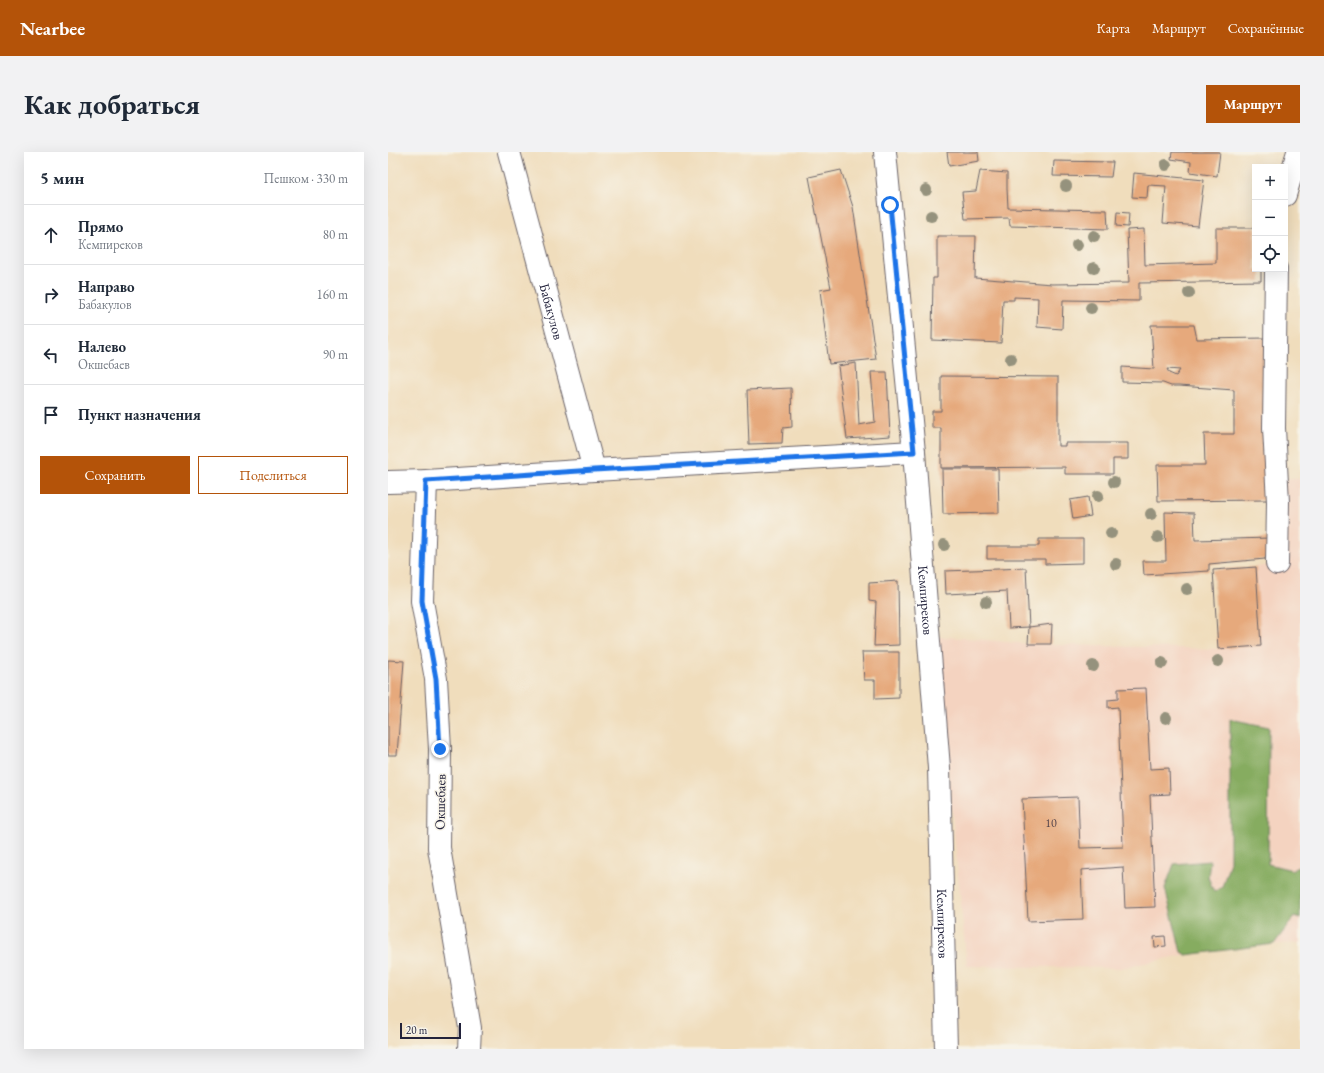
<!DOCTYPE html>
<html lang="ru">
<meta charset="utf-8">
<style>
:root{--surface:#fff;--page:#f2f2f3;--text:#1f2937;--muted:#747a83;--line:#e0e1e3;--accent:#b45309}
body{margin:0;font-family:"EB Garamond",serif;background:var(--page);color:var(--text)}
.controls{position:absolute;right:12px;top:12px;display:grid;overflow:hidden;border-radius:0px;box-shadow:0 4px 16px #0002}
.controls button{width:36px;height:36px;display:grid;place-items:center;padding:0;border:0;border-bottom:1px solid var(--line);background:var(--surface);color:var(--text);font:20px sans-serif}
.scale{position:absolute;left:12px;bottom:10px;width:61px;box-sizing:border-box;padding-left:4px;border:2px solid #22223b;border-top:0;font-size:11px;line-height:14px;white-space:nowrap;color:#22223b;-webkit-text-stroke:3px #f7f3e8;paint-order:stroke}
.stop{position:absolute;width:12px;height:12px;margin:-9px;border:3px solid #1a73e8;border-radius:50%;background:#fff}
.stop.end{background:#1a73e8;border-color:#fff;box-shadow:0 1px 4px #0008}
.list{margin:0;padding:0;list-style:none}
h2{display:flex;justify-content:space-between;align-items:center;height:52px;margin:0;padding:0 16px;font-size:17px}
h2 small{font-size:13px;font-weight:400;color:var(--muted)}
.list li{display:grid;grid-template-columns:26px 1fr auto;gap:12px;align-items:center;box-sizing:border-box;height:60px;padding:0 16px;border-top:1px solid var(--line)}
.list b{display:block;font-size:15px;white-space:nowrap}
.list p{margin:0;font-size:13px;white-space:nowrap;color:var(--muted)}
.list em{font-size:13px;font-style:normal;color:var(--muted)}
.actions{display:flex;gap:8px;padding:12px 16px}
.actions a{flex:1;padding:9px 0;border:1px solid var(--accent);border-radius:0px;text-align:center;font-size:14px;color:var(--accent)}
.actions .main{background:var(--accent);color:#fff}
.icon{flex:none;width:22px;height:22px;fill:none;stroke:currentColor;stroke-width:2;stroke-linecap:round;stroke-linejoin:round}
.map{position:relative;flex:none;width:912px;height:897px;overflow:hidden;border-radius:0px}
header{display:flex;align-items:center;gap:24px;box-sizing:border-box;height:56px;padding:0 20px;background:var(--accent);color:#fff}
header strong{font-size:19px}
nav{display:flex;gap:22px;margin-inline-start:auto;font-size:14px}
.intro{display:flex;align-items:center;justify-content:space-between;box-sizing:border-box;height:96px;padding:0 24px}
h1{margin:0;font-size:28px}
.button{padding:10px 18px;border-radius:0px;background:var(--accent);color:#fff;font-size:14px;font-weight:700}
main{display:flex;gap:24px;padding:0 24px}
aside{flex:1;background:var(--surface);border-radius:0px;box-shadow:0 4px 16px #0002}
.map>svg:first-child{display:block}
</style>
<header>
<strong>Nearbee</strong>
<nav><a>Карта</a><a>Маршрут</a><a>Сохранённые</a></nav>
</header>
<div class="intro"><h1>Как добраться</h1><a class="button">Маршрут</a></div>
<main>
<aside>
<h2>5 мин<small>Пешком · 330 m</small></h2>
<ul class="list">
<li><svg class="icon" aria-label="ahead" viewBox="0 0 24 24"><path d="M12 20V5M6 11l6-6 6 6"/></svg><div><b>Прямо</b><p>Кемпиреков</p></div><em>80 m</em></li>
<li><svg class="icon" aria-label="right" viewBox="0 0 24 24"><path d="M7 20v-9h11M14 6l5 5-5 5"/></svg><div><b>Направо</b><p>Бабакулов</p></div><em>160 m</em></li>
<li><svg class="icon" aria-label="left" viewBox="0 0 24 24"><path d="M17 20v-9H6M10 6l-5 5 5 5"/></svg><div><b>Налево</b><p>Окшебаев</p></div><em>90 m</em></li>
<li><svg class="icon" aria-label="arrive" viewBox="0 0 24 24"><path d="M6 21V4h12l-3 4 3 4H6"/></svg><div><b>Пункт назначения</b></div></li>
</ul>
<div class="actions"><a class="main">Сохранить</a><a>Поделиться</a></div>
</aside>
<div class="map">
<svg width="912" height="897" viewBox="0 0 912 897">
<rect width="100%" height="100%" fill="#f7f3e8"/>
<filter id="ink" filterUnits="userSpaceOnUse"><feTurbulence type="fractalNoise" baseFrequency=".025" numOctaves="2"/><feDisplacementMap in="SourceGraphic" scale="8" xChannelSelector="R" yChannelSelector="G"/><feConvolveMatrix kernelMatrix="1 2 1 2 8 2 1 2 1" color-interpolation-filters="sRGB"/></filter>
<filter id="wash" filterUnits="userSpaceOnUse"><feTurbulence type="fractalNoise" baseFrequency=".012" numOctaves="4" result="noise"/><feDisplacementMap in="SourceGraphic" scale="16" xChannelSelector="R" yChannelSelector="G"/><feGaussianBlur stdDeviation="0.9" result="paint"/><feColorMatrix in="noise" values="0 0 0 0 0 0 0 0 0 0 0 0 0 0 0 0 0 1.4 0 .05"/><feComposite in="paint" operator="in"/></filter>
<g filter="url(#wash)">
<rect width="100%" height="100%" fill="#f0ddbc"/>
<polygon fill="#f4d3c0" points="895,326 912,327 912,791 839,794 733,816 579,814 547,485 578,486 640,492 830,497 825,418 868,415 895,411"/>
<polygon fill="#86ac61" stroke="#54674e" points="842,567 881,575 880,712 904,718 912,714 912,766 907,764 886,792 798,803 793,800 777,736 786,712 822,709 820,725 826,740 834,735 842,710"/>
<g id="blocks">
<g fill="#e6a97c" fill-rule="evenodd">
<polygon points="559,0 590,0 591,9 561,14"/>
<polygon points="784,0 832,0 829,24 802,20 803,10 783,7"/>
<polygon points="666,9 725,10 723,25 665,24"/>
<polygon points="453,18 465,55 488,207 441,212 432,138 443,136 421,25"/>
<polygon points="592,19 619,21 619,37 620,56 719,58 720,77 622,74 621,66 577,67 574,40 588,39"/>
<polygon points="746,21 816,28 810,74 775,71 778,34 760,33 759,46 744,45"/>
<polygon points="729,60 741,61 740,75 728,74"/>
<polygon points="828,76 867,76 867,117 873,117 873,129 751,131 751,149 675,148 674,177 649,175 650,146 626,145 626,148 615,148 613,191 544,188 545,126 549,126 549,84 588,84 587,126 664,132 741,131 739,78 756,77 757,113 828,111"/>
<path d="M763 173H806L809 187 878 186 879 348 770 349 769 313H817L816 282H846V238L791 234H783L775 231 734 230V215L766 217ZM779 217 792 218 788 224 781 221Z"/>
<polygon points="468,211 471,273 487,270 483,220 499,220 502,284 459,287 450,214"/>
<polygon points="553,224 670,225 670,294 677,294 677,291 740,291 740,307 725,307 725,322 677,322 677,315 553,316 553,276 544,276 544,259 553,259"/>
<polygon points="403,236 404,275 395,276 394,291 361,292 359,238"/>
<polygon points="554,317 610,317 611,361 555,362"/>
<polygon points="700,345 703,364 685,367 682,348"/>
<polygon points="777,360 806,361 807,388 882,386 877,407 821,412 821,419 756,423 755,409 778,409"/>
<polygon points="651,387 695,387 695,411 657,412 657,407 599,407 599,394 651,394"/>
<polygon points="868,415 873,494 830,497 825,418"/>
<polygon points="638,416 641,475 621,476 619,439 558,442 557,419"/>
<polygon points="510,429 511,493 486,494 488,450 481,449 481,431"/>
<polygon points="664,472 663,492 640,492 641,475"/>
<polygon points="474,500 511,500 511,546 487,547 487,528 476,528"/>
<polygon points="0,508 16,509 9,603 0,603"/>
<polygon points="758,536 762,617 781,616 782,642 762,643 767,755 737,756 735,715 693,718 695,767 640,769 634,647 690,645 692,696 735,695 730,555 720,556 720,548 730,547 730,537"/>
<polygon points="777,784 778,794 767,795 766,785"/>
</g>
</g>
</g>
<g filter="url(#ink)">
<use href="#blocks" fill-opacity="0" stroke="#6a6368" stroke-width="1"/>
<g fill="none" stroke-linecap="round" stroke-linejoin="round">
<g stroke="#6a6368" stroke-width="24">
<g id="street">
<path id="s1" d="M121 0 206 318"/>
<path id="s2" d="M497 0 526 300 551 616 558 897"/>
<polyline points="897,43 910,0"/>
<polyline points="888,117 886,276 890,350 889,412"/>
<polyline points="38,329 34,449 48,527 52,597 51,696 82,876 81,897"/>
<polyline points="0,330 38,329 206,318 526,300"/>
</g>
</g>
<use href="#street" stroke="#fff" stroke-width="22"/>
</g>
<g fill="#95927d">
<circle cx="778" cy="13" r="6"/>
<circle cx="678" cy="34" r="6"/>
<circle cx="538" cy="38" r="6"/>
<circle cx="543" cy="64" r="6"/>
<circle cx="706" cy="84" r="6"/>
<circle cx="689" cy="93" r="6"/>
<circle cx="706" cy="116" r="6"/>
<circle cx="801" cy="141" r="6"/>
<circle cx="703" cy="156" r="6"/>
<circle cx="623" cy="207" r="6"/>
<circle cx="726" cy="330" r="6"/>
<circle cx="710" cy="344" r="6"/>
<circle cx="763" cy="362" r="6"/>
<circle cx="723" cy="381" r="6"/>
<circle cx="770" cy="385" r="6"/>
<circle cx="556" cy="393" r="6"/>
<circle cx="728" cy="412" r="6"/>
<circle cx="799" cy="437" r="6"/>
<circle cx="598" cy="450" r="6"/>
<circle cx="830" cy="509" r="6"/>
<circle cx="774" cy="511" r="6"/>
<circle cx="705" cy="514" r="6"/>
<circle cx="778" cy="566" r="6"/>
</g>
</g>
<g fill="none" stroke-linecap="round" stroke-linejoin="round" filter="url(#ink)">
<polyline stroke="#1a73e8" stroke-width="5" points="52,597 48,527 34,449 38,329 206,318 526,300 502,53"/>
</g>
<g text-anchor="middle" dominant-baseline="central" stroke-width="3" stroke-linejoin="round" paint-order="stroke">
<g font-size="12" fill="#53444b">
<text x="663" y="671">10</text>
</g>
<g font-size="14" fill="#22223b" stroke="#f7f3e8">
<text stroke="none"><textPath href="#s1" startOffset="165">Бабакулов</textPath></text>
<text stroke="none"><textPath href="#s2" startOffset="450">Кемпиреков</textPath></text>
<text transform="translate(52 650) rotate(-89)">Окшебаев</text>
<text stroke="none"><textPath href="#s2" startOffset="774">Кемпиреков</textPath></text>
</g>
</g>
</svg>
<div class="controls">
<button>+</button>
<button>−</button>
<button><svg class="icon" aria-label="locate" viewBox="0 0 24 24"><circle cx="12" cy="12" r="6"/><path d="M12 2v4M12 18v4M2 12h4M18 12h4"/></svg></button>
</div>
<div class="scale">20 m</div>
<div class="stop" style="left:502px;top:53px"></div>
<div class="stop end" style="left:52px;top:597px"></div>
</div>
</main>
